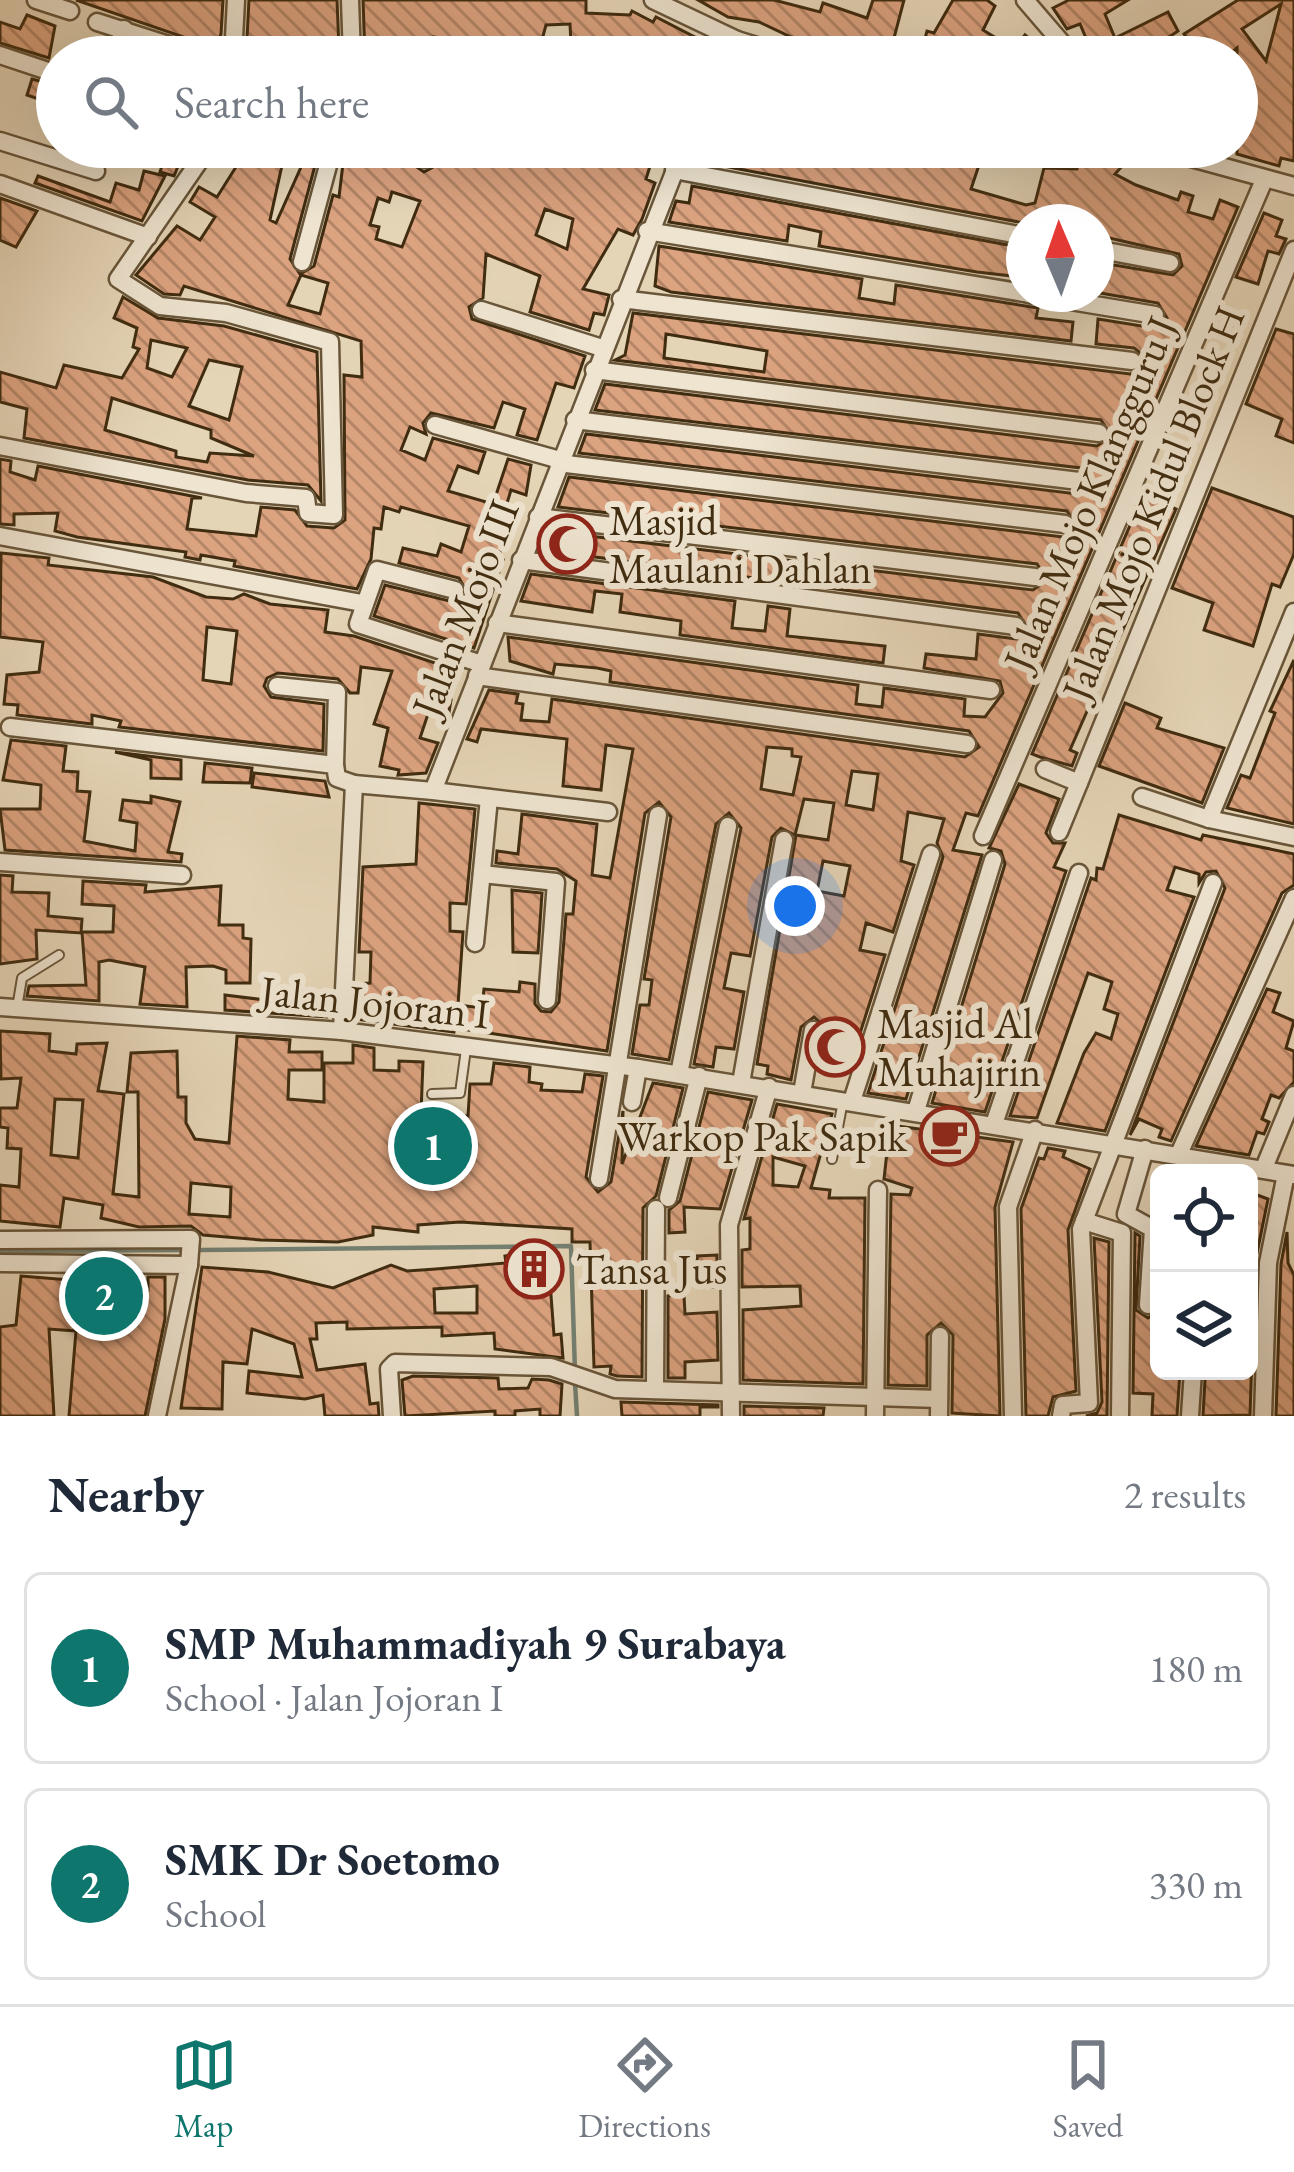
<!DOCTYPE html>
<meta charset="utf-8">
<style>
:root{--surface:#fff;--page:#f6f6f7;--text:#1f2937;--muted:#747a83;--line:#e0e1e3;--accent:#0f766e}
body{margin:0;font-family:"EB Garamond",serif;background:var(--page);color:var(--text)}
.controls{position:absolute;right:36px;bottom:36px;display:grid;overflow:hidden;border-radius:18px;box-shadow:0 12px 48px #0002}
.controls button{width:108px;height:108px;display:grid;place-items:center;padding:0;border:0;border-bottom:3px solid var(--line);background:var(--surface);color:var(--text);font:60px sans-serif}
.compass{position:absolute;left:1006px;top:204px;width:108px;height:108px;border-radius:50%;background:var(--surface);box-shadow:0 12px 48px #0002;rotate:358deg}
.you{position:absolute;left:795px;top:906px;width:42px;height:42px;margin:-30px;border:9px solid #fff;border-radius:50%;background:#1a73e8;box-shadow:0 0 0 18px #1a73e833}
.badge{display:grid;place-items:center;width:78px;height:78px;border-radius:50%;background:var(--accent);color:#fff;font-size:39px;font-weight:700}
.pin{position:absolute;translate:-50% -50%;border:6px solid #fff;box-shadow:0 3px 12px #0006}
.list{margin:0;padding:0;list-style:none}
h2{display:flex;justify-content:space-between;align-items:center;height:156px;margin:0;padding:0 48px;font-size:51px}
h2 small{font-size:39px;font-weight:400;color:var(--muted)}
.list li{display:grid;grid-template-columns:78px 1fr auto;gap:36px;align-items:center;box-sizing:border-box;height:192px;margin:0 24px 24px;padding:0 24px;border:3px solid var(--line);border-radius:18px}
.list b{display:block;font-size:45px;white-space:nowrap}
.list p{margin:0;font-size:39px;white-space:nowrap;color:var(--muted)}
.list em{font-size:39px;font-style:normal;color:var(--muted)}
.icon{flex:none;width:66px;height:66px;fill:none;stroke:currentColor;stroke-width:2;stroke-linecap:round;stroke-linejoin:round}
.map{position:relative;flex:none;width:1294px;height:1416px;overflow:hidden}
.search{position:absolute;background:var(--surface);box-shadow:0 12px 48px #0002;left:36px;right:36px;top:36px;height:132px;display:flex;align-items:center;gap:30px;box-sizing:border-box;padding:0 42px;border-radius:66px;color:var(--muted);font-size:45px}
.sheet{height:588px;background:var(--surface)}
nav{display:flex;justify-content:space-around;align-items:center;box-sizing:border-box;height:168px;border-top:3px solid var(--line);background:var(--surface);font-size:33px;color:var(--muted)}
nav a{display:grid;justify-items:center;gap:6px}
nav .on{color:var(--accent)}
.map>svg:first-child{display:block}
</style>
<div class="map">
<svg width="1294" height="1416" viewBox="0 0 1294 1416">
<defs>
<pattern id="building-back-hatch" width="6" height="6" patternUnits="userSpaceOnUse" patternTransform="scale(3)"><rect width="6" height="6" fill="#dca380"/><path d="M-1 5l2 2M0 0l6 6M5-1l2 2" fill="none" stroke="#b48567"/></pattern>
</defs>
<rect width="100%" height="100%" fill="#e5d5b7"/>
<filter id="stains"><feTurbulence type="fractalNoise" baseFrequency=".00167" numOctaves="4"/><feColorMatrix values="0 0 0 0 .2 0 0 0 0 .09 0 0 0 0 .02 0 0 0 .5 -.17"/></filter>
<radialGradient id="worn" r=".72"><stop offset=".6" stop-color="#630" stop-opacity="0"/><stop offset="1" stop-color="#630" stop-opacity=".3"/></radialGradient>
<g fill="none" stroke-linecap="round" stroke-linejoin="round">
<g stroke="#748072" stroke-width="4.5">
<polyline points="198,1250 571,1246 575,1372"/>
<polyline points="0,1251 186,1250"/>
<polyline points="575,1383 577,1416"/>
</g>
</g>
<g fill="url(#building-back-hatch)" stroke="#402c10" stroke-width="3" fill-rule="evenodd">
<polygon points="76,0 223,0 221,34 215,48"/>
<polygon points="249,0 337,0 339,49 318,47 318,52 294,52 294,57 246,57"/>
<polygon points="363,0 586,0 586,13 630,15 632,11 653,22 656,17 712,46 706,57 611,57 616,46 571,44 570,24 546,25 540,47 562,57 490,57 482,45 434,37 433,57 365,57"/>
<polygon points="698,0 774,0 820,12 823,3 867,18 873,0 904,0 889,57 791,37 759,22 728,17"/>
<polygon points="953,0 987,0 995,6 983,30 1014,49 1025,35 1037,45 1027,57 920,57 927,31 934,33"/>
<polygon points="1069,0 1128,0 1105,14 1115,38 1168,12 1178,31 1139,57 1094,57 1080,24 1067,29 1053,8"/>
<path d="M1238 0H1294V161L1281 158 1279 166 1237 154V48L1226 57H1200L1184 34ZM1281 4 1266 61 1242 29Z"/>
<polygon points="27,15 55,26 49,58 0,43 0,22 20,29"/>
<polygon points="32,79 57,86 53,104 27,95"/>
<polygon points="168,147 186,147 174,176 160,172"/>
<path d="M222 147H286L270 220 276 223 310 147H320L290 259 300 274 314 266 333 195 339 197 345 147H414V165L424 172 435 166 440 147H656L646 179 655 183 642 219 633 235 618 229 583 289 609 295 604 315 594 313 589 330 530 312 540 276 486 254 483 298 469 307 472 319 585 356 574 388 556 383 537 440 517 435 525 409 503 402 494 428 431 413 423 423 426 434 410 427 401 450 425 460 433 438 485 452 478 473 458 466 448 491 493 504 508 459 531 465 526 495 511 490 497 536 504 538 498 559 503 560 474 648 374 616 385 585 453 602 467 592 459 578 399 563 403 548 437 556 441 544 461 552 469 526 401 507 399 512 384 507 381 529 374 528 371 559 357 589 250 569 234 566 235 561 201 555 200 560 185 557 186 552 77 537 55 531 58 513 14 514V525L0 524V459L11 461 10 472 35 480 38 466 202 498H192L187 529 256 536 261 507 295 510 307 526 334 528 345 520 344 375 362 377 361 341 184 286 180 295 164 294 136 275 177 226 200 240 215 217 190 202 199 187 217 197 241 159ZM392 192 420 201 402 247 376 239 379 227 370 225 378 198 389 202ZM545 209 573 219 567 249 536 235ZM301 275 328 283 320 314 288 305Z"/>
<path d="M697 147 803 152 804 147H900L917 152 918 147H973L980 162 971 189 1026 205 1035 203 1044 168 1077 169 1083 147H1090L1110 152 1124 164 1115 174 1136 185 1178 200 1181 192 1193 196 1188 212 1213 219 1220 200 1238 207 978 816 966 813 953 850 982 855 906 1099 868 1093 943 857 937 843 944 819 908 812 901 861 914 865 893 932 866 923 860 950 885 955 848 1071 820 1063 825 1027 814 1017 801 1027 791 1080 767 1074 768 1066 757 1064 796 835 828 840 834 803 804 799 795 835 781 828 772 837 750 956 731 953 724 988 744 992 734 1049 716 1047 713 1067 694 1064 741 828 729 813 716 824 669 1060 632 1054 640 1005H649L652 980 644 979 671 817 659 802 645 813 607 1051 455 1028 454 1032 355 1019 357 984 370 983 371 952H359L363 867 416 864 419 803 475 809 466 904 450 903V931L463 932 458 1005 482 1008 484 989 519 992 520 982 535 984V1004L541 1011 551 1012 559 1002 566 914H573L576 881 557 869 496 863 497 851 518 854 522 814 597 824 592 875 610 878 633 749 606 745 601 790 563 786 567 739 481 729 477 742 467 739 489 690 518 694 516 703 523 704 521 720 549 722 552 699 965 757 979 747 969 731 610 682 611 671 597 668 555 664 553 674 510 661 508 637 858 685 856 704 882 707 884 688 965 699 964 716 985 717 1003 693 1000 681 924 668 926 654 976 659 978 634 1016 639 1028 629 1018 613 542 550 548 531 1033 590 1047 580 1037 564 558 507 569 477 1063 537 1077 527 1067 511 579 453 586 434 1077 494 1091 484 1081 468 595 410 605 384 1097 446 1111 436 1101 420 615 360 625 355 633 313 1130 374 1143 368V355L1134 348 1096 344 1098 319 1154 328 1167 318 1158 303 1100 293 1102 263 1173 275 1182 266 1179 254 1096 235V222L1024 223 692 160ZM666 334 767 351 764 372 664 358ZM767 747 792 749V756L801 757 793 795 761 789ZM852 771 878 774 873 810 846 805ZM823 861 850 866 844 896 817 891Z"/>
<polygon points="144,171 165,176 142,221 35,183 38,176 110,202 116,183 139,190"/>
<polygon points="692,186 1024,248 1024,259 1014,256 1012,276 977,272 819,246 821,232 789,225 787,241 669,222 676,201 689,203"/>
<polygon points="0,198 37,211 16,247 0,240"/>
<polygon points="1264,213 1282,220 1276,236 1286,239 1279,254 1268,251 1258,284 1236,277"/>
<polygon points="659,246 862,279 859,298 894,304 896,285 1038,308 1036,318 1073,322 1071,341 671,292 655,286"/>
<path d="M123 297 158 318 224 326 317 352 321 501 308 485 248 480 24 438 27 409 0 402V372L56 388 64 365 122 378 139 349 133 347 137 328 114 318ZM151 340 187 348 172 377 147 368ZM209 360 242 367 229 420 189 406ZM112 398 211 430V438L254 456 210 453 207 462 176 457V451L105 430Z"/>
<polygon points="1276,329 1294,334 1294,443 1276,436 1282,419 1246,404"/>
<polygon points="1212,488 1294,517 1294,554 1280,587 1272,584 1253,646 1204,630 1213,603 1172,588"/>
<polygon points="1143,495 1176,509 1070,750 1077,753 1072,766 1040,757 1032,754"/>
<path d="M1 553 49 558 48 565 153 577 206 597 233 599 244 594 270 604 328 610 325 632 354 636 456 670 448 718 428 714 420 738 438 743 426 773 398 775 399 770 380 766 388 728 374 724 392 671 361 667 358 693H350L338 679 278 673 267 678 264 686 271 697 324 704 323 751 119 727 121 721 92 715V724L17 715 18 705 4 704 7 675 39 672 43 642 0 637ZM207 627 237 631 231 684 203 680Z"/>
<polygon points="531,574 735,601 732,628 765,631 768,606 790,609 787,636 885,646 883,663 680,635 681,621 620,612 622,594 595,591 592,612 521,601"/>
<polygon points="1294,660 1294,824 1227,808 1241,775 1250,778 1275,713 1270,711"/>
<polygon points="1125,703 1161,718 1157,728 1224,748 1202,803 1099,766"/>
<polygon points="11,740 66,746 63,771 78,772 77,791 90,792 84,841 135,851 137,823 120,820 123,800 151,803 151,796 180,802 168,852 182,854 181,862 5,850 0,809 40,809 41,785 3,780"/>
<polygon points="115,752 181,760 181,779 151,778 151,760"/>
<polygon points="205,763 252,768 250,783 203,782"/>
<polygon points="254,773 325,781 329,797 252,787"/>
<polygon points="1019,784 1059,799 1046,833 1053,843 1065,843 1054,867 1066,871 985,1112 932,1103 1005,864 1001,851 989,848"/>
<polygon points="1119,815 1201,840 1203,835 1294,854 1294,885 1282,893 1171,1141 1159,1137 1162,1129 1139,1119 1130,1135 1225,888 1216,871 1206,872 1199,883 1199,874 1175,867 1167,890 1194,897 1105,1131 1057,1123 1084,1053 1096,1033 1111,1039 1118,1014 1104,1009 1112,982 1088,973 1037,1118 1010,1116 1091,878 1096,880 1097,868 1103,869"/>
<polygon points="0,875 13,876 12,892 49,893 48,916 82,919 81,933 36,930 37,959 0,964"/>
<polygon points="83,881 146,885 145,892 221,886 219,925 243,925 243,938 251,939 250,983 226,983 226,970 213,966 186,967 187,1007 140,1004 145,967 109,960 99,962 99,1001 27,996 29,986 86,985 82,932 113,932 114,906 82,904"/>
<polygon points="512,890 542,893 538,953 513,952"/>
<polygon points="1267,989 1280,993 1273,1012 1294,1021 1286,1048 1294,1051 1294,1082 1279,1098 1271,1095 1262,1119 1269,1122 1264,1134 1257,1132 1249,1155 1196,1146"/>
<polygon points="225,995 329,1008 327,1017 225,1010"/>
<path d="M0 1031 50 1034 49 1051 76 1054 77 1044 107 1043 98 1091 124 1094 113 1194 139 1197 138 1092H127L131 1053 177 1051 178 1097H186V1123L195 1139 229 1143 237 1036 290 1040 289 1052H322V1070H289L288 1099 324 1102V1063H353V1045L374 1048V1070L399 1071V1061L423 1062 421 1113 468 1116 470 1084H491L494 1063 530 1067 529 1082 542 1084 541 1090 582 1092 585 1074 603 1076 586 1177 598 1192 611 1182 623 1111 622 1164 653 1083 683 1088 656 1196 643 1208 642 1377 617 1376 610 1374 611 1366 594 1367 590 1242H572V1229L460 1222 418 1225V1232L373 1227V1235L338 1242 261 1240 203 1235 191 1226 139 1227 101 1218 103 1205 64 1198 60 1227 0 1221V1185L19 1187 21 1149 7 1148 8 1128 0 1127V1108H17L21 1078 1 1079ZM55 1099 83 1100 78 1158 51 1155ZM191 1183 231 1187 230 1217 189 1214Z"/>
<polygon points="708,1092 752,1100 720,1209 684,1207 685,1232 669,1233 669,1210 680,1201"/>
<path d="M777 1104 832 1114 811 1188 830 1190 829 1198H865L863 1384 743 1380V1310L801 1306 800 1286 742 1287V1250L750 1249V1218L744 1219ZM773 1157 805 1166 798 1187 773 1185Z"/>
<polygon points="890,1125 1013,1142 995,1207 1000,1416 952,1413 953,1335 941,1323 927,1335 927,1386 888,1385 891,1194 910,1195 912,1188 884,1179"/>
<polygon points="1048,1148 1065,1151 1063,1157 1090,1169 1068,1230 1076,1391 1053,1397 1048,1416 1026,1416 1021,1209 1039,1158 1044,1159"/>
<polygon points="1249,1192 1268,1199 1255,1263 1250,1415 1203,1416 1205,1380 1212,1371 1249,1371"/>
<polygon points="1287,1232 1288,1263 1294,1275 1294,1416 1276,1416 1281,1264"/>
<polygon points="1135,1233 1140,1236 1136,1310 1148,1318 1159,1311 1159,1371 1180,1371 1177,1416 1152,1416 1153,1394 1133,1393"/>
<polygon points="1094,1238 1109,1242 1107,1416 1086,1416 1097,1413 1102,1402"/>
<path d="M528 1253 529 1260H538V1283L550 1282 554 1335 561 1334 563 1358 495 1349 494 1333 442 1336V1327L347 1329V1322L316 1323 317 1339H310L317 1370 365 1364 370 1404 378 1403 379 1416H325L323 1395 305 1399 247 1393 249 1371 302 1377 294 1344 252 1329 247 1364 223 1362 222 1409 181 1408 202 1267 268 1272 333 1288 391 1265 407 1271 436 1269 506 1263 505 1256ZM477 1286V1313H435L434 1289Z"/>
<polygon points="717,1255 717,1287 699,1288 697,1256"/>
<polygon points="21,1276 81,1281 82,1277 113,1277 112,1287 148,1290 148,1277 165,1277 165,1319 145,1416 69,1416 76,1331 49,1329 54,1416 0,1416 0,1327 16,1325"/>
<polygon points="684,1295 685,1314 717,1312 718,1360 685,1362 685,1378 668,1378 668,1296"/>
<polygon points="413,1376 498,1378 499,1389 528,1388 532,1379 549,1380 562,1384 560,1416 540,1416 540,1409 515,1411 515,1416 495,1416 495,1411 405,1416 402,1380"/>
<polygon points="621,1402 718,1405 718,1407 700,1407 700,1416 622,1416"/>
<polygon points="744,1406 824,1408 823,1416 744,1416"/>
</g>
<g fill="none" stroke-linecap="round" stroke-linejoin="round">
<g stroke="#69563a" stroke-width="12">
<g id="lane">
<polyline points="17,1008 22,978 59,955"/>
<polyline points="432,1094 460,1093 466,1049"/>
<polyline points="832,1159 843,1101"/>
</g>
</g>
<g stroke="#69563a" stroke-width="21">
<g id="street">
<polyline points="36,0 70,11"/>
<polyline points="350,0 352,57"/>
<polyline points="653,0 737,40 792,57"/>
<polyline points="1025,0 1074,57"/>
<polyline points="97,22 206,57"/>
<polyline points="0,55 57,74"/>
<polyline points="114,57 124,29"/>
<polyline points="233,57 236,0"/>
<polyline points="451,57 463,52 478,57"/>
<polyline points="728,57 737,40"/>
<polyline points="0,141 96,171"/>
<polyline points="1151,147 1294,186"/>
<polyline points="425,159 427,147"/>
<polyline points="674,170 1024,236"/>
<polyline points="0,184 148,237"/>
<polyline points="647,231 1024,293"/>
<polyline points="1096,249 1170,263"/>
<polyline points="302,262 333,147"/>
<polyline points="1028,294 1155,315"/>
<polyline points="621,299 1132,361"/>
<polyline points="481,310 602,348"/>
<polyline points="594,370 1099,433"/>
<polyline points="575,420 1079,481"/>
<polyline points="435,425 560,460"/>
<polyline points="0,446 246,493 306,498 308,513 334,515 330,342 226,313 160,306 118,279 209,147"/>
<polyline points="558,463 1065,524"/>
<polyline points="538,517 1035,577"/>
<polyline points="0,536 362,603"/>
<polyline points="521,560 1016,626"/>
<polyline points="455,590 377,570 358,624 482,664"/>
<polyline points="497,623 991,690"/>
<polyline points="477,676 967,744"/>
<polyline points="277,686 337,692 335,765"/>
<polyline points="10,727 335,765 337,778 354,784"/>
<polyline points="1045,769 1079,783 1294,250"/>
<polyline points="433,791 608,812"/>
<polyline points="1142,797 1209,819 1294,837"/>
<polyline points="1209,819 1294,612"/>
<polyline points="1059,832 1079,783"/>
<polyline points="983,836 1264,180"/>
<polyline points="0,862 182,875"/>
<polyline points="482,874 556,882 547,1000"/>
<polyline points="475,943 489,798"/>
<polyline points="0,1007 342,1031 638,1068 1294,1175"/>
<polyline points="342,1031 354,784 433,791 684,147"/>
<polyline points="679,1074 728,826"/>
<polyline points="741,1083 784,840"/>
<polyline points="802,1093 813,1030"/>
<polyline points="852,1101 931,854"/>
<polyline points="632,1102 638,1068"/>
<polyline points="916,1111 993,860"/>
<polyline points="994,1124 1079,873"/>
<polyline points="1145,1149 1126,1214 1153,1229 1148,1305"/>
<polyline points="1179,1154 1294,898"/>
<polyline points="1264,1168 1294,1095"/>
<polyline points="599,1179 658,815"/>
<polyline points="668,1198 699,1076"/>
<polyline points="1084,1221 1122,1233 1120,1416"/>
<polyline points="0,1240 191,1239 189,1265"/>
<polyline points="0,1263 189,1265 157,1416"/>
<polyline points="655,1390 656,1209"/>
<polyline points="392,1416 389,1369 395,1363 551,1367 615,1389 939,1399"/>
<polyline points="731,1416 729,1225 769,1087"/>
<polyline points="875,1416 878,1190"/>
<polyline points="939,1416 940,1336"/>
<polyline points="1013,1416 1008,1207 1035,1130"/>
<polyline points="1061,1416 1063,1405 1089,1403 1081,1229 1213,883"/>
<polyline points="1190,1416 1193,1371"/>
<polyline points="1263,1416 1268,1263 1286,1174"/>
</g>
</g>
<use href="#lane" stroke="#eee4d0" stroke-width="8"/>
<use href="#street" stroke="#eee4d0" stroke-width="16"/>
</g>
<defs>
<g id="mosque-ring" transform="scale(3)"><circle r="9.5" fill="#eee4d0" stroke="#8f2418" stroke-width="1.5"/><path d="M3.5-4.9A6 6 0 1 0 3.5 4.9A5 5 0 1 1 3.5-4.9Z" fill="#8f2418"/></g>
<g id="cafe-ring" transform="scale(3)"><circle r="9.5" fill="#eee4d0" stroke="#8f2418" stroke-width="1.5"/><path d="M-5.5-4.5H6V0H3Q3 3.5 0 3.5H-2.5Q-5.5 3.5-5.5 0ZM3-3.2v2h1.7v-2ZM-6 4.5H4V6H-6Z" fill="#8f2418"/></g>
<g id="building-ring" transform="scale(3)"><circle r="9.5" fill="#eee4d0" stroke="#8f2418" stroke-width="1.5"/><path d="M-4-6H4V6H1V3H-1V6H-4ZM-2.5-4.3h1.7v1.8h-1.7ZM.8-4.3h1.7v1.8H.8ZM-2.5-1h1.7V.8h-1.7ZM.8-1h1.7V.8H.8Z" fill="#8f2418"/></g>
</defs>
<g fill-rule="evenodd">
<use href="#mosque-ring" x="567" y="544"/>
<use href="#mosque-ring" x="835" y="1047"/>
<use href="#cafe-ring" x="949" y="1136"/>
<use href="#building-ring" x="534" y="1269"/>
</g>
<g text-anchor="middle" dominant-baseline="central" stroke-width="12" stroke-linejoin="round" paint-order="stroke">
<g font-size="42" fill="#402c10" stroke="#eee4d0">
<text transform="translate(1090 493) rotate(-67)">Jalan Mojo Klangguru J</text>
<text transform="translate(1153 503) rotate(-68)">Jalan Mojo Kidul Block H</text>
<text transform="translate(465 608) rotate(-69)">Jalan Mojo III</text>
<text transform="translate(375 1002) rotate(6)">Jalan Jojoran I</text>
</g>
<g font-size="42" fill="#402c10" stroke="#eee4d0" text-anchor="start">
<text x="609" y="520">Masjid<tspan x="609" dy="48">Maulani Dahlan</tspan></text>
<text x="877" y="1023">Masjid Al<tspan x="877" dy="48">Muhajirin</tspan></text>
<text x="907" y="1136" text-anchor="end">Warkop Pak Sapik</text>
<text x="576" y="1269">Tansa Jus</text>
</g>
</g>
<rect width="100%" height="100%" filter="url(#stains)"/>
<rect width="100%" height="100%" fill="url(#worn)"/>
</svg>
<div class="controls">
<button><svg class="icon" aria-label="locate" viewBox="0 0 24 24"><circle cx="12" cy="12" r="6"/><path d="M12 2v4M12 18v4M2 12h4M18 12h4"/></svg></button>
<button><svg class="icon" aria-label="layers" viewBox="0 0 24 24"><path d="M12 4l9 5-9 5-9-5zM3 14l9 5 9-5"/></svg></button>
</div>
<svg class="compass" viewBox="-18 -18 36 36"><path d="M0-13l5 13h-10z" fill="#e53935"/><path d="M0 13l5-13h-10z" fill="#747a83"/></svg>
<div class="you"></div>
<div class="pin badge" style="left:433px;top:1146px">1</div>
<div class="pin badge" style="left:104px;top:1296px">2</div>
<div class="search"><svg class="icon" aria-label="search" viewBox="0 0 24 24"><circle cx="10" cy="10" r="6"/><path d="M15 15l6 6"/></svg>Search here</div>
</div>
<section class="sheet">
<h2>Nearby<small>2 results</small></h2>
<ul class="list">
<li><span class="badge">1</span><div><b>SMP Muhammadiyah 9 Surabaya</b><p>School · Jalan Jojoran I</p></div><em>180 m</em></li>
<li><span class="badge">2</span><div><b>SMK Dr Soetomo</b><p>School</p></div><em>330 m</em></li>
</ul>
</section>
<nav>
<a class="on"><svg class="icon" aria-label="map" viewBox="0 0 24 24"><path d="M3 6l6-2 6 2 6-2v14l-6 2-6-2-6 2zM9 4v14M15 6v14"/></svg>Map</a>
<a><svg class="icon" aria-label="directions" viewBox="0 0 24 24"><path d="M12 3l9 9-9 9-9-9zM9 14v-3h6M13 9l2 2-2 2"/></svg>Directions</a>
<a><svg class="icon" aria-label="saved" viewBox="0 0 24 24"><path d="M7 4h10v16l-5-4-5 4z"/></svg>Saved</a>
</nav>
